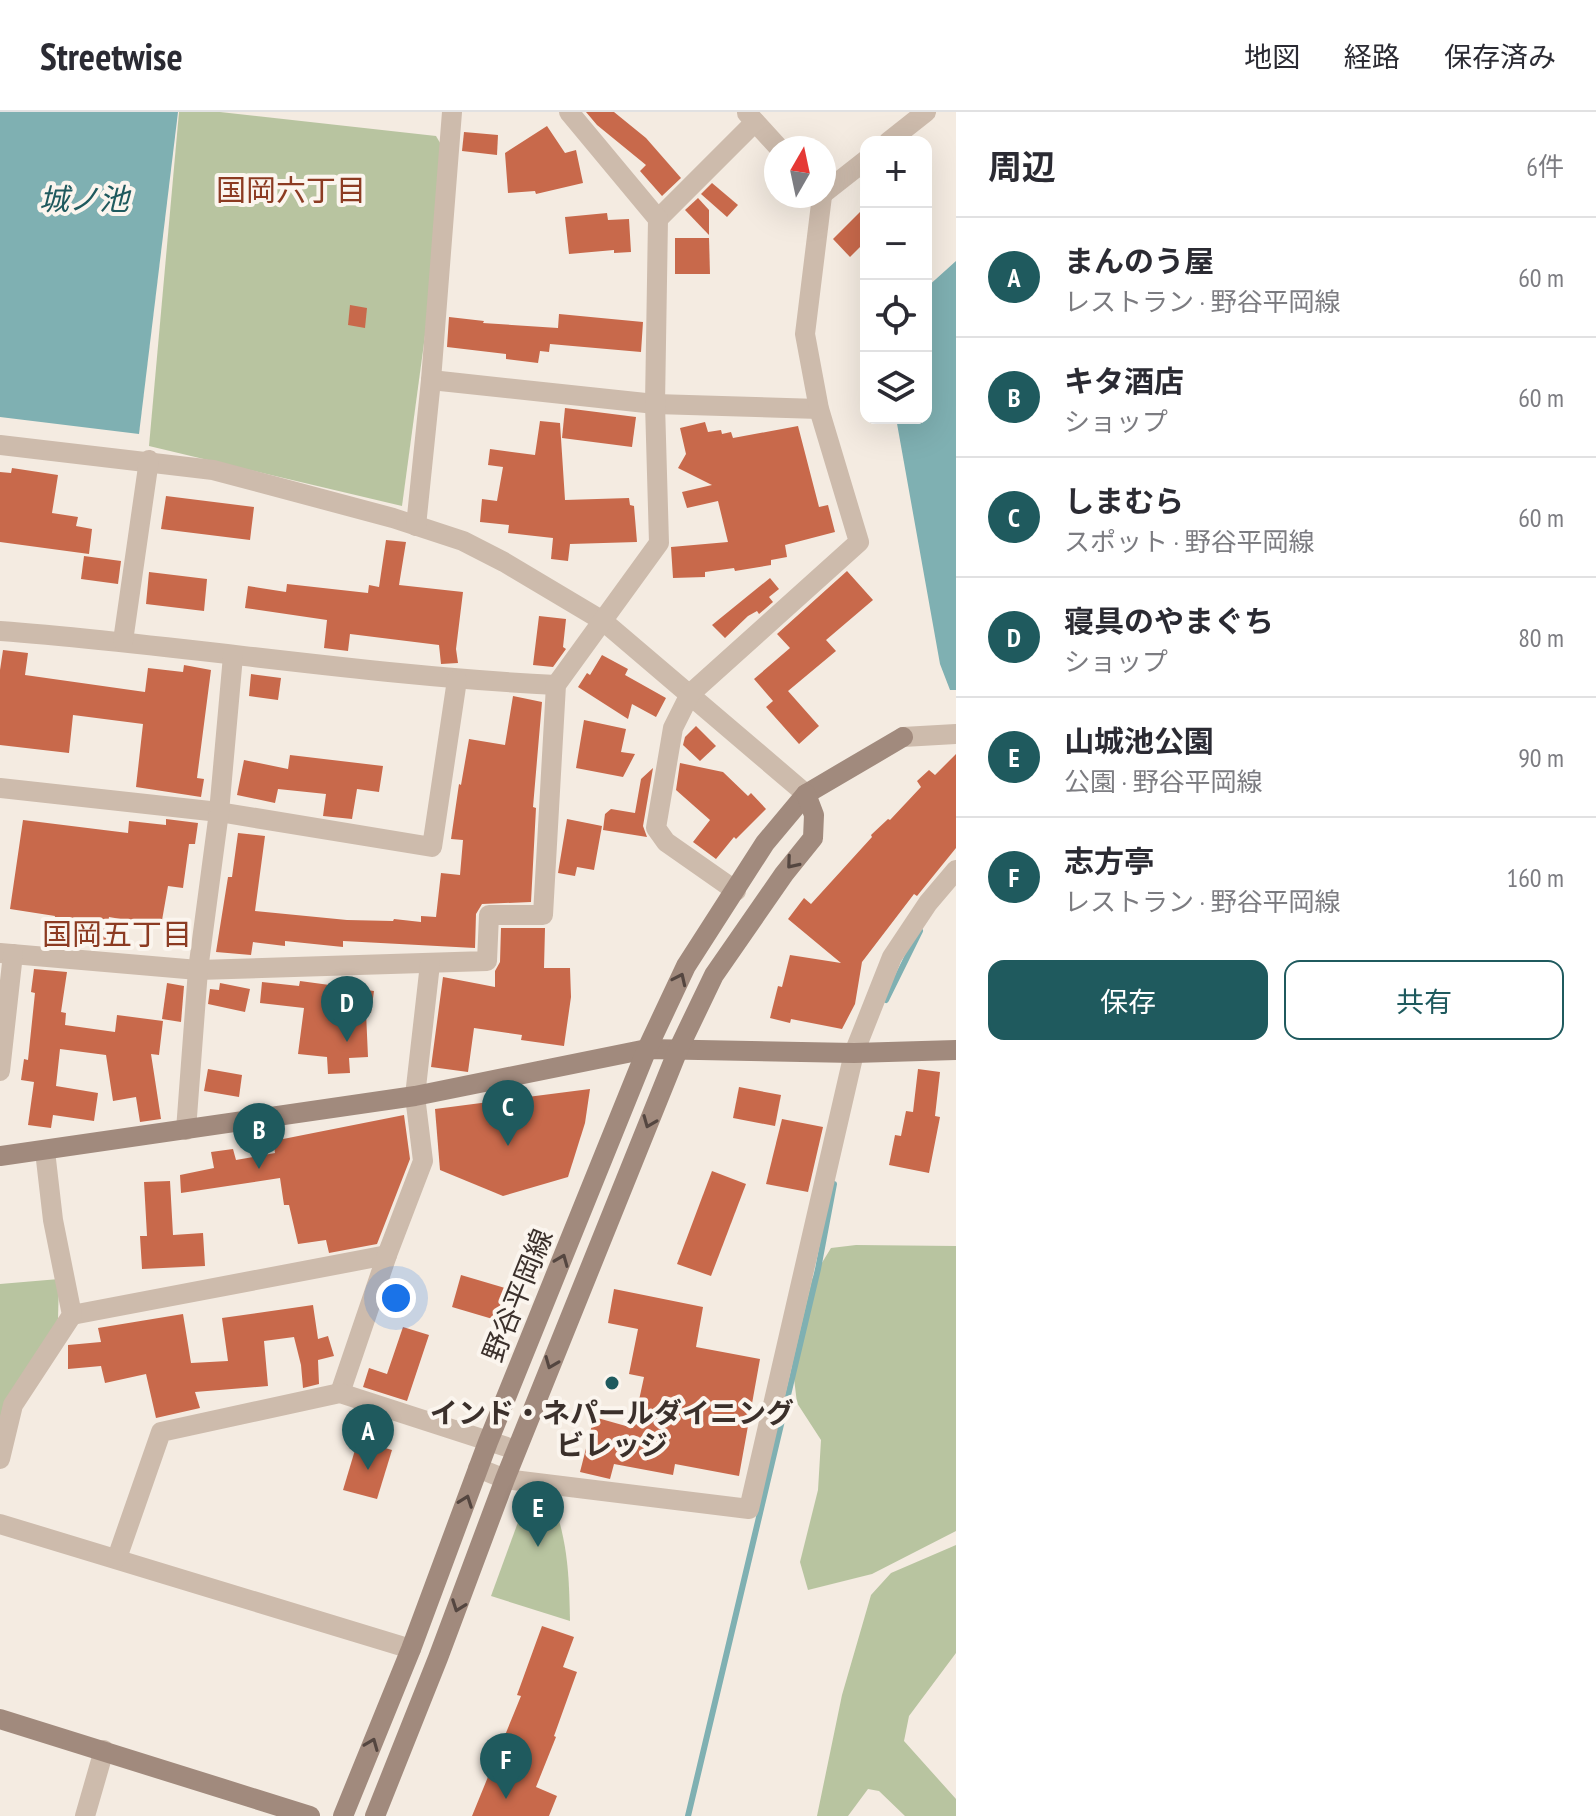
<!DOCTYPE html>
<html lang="ja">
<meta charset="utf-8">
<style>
:root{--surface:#fff;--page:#f7f7f7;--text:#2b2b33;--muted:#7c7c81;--line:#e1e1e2;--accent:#1f5a5e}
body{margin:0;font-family:"PT Sans Narrow","Noto Sans JP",sans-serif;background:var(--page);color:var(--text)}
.controls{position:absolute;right:24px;top:24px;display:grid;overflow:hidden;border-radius:16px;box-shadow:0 8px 32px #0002}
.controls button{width:72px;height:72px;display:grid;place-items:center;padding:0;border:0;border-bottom:2px solid var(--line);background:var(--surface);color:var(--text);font:40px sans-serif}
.compass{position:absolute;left:764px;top:24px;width:72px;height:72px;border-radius:50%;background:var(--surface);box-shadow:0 8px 32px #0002;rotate:9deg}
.you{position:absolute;left:396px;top:1186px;width:28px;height:28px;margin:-20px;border:6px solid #fff;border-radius:50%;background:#1a73e8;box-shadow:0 0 0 12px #1a73e833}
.badge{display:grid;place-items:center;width:52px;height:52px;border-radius:50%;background:var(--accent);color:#fff;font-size:26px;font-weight:700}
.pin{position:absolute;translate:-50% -66px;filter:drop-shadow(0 2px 4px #0008)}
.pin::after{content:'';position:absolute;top:42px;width:28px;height:24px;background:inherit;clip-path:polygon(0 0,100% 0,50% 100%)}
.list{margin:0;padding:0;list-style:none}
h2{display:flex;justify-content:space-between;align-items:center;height:104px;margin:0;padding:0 32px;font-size:34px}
h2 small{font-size:26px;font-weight:400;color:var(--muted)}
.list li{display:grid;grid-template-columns:52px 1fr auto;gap:24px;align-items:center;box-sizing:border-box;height:120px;padding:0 32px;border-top:2px solid var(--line)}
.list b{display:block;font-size:30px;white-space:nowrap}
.list p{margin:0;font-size:26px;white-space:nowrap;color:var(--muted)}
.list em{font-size:26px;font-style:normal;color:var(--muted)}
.actions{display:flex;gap:16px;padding:24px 32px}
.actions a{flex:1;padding:18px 0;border:2px solid var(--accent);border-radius:16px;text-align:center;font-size:28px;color:var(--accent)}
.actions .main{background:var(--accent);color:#fff}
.icon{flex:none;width:44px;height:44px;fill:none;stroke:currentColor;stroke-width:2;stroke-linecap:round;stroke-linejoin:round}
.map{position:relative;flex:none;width:956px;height:1704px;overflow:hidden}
header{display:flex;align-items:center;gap:48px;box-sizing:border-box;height:112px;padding:0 40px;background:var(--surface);border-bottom:2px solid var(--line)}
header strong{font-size:38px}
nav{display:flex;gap:44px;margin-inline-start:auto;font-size:28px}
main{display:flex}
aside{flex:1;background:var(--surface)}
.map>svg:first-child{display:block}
</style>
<header>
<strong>Streetwise</strong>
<nav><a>地図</a><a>経路</a><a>保存済み</a></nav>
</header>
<main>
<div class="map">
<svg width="956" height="1704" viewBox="0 0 956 1704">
<rect width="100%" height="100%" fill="#f4ebe1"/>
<g fill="#b8c4a0">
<polygon points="179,0 220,0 436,24 449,46 402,394 149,334"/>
<polygon points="856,1133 956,1134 956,1419 872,1462 808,1478 800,1450 818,1378 821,1328 797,1291 792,1250 812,1167 831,1136"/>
<polygon points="59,1167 58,1207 0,1323 0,1172"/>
<path d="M552 1386C568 1431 569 1462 570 1509L491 1484 525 1391Z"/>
<polygon points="956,1433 956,1541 909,1604 904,1629 956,1687 956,1704 905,1704 879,1679 868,1677 848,1704 817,1704 842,1583 871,1483 891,1461"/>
</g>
<g fill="#7fb0b2">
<polygon points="0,0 178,0 139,322 0,305"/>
<polygon points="956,149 956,578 950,578 940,552 896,306 926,306 926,176"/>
</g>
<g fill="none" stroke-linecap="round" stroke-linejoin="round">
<g stroke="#7fb0b2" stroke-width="6">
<polyline points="886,888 920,819"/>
<polyline points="688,1704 818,1157 834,1072"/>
</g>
</g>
<g fill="#c8694b">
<polygon points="586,0 614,0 646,26 681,66 662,84 640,59 646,53 597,13"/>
<polygon points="547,14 565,41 576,38 583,71 536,82 535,79 508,81 505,41"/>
<polygon points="464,20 498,23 497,43 462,39"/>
<polygon points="712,71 738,93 727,105 701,82"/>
<polygon points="698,86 709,98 709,123 685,98"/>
<polygon points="866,94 866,129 850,145 833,127"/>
<polygon points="607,101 608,108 629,107 631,140 614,141 614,138 569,142 565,105"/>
<polygon points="675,126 709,126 710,162 675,162"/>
<polygon points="350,193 367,196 365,216 348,213"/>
<polygon points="559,202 643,210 641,240 550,232 549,240 540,239 538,251 506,247 506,242 447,235 449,205 484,209 483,211 558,216"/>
<polygon points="565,296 636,305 632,335 562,326"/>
<polygon points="540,309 560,311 565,388 629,386 630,393 634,394 637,430 570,432 568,449 551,447 553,426 508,421 509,413 480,410 482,387 497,389 503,355 488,353 490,337 535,343"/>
<polygon points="705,310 708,320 721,318 722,322 731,320 733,326 798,314 819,395 828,393 835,420 785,433 787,445 771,448 771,453 735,459 734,456 705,460 705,465 673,466 671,435 728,430 718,389 687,396 682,380 712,373 678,356 686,342 680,316"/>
<polygon points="12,356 58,363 52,401 78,405 76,414 92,417 89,442 0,430 0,360 11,361"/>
<polygon points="166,384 254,395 250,428 161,417"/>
<polygon points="386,428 406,430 399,473 463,480 456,537 458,551 441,552 439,533 350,522 348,539 324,536 327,508 245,496 248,474 286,480 287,472 368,481 369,473 379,475"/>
<polygon points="84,444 121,449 118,472 81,467"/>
<polygon points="847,459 873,488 826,528 836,539 788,579 819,614 799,632 766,595 773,589 754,567 790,536 777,522"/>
<polygon points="149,460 207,467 204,499 146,492"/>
<polygon points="770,466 779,477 769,485 773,490 759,502 757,499 748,504 725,526 712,513"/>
<polygon points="539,504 566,507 563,535 566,537 553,555 533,553"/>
<polygon points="3,538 28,541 25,563 145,580 148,556 183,560 184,553 211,558 197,666 204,667 201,685 136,675 143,612 73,603 69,641 0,633 0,558"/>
<polygon points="602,543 628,557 625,563 666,586 656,605 632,592 628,607 578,575 587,561 590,563"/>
<polygon points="251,562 281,566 278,588 249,584"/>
<polygon points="513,584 542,590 533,695 536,696 531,790 482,792 476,802 475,836 343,829 343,835 285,829 285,834 253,830 251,843 216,840 228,765 232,765 238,721 265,724 255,799 347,808 393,809 394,807 421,810 421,804 436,805 441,761 460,763 463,728 451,727 459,672 461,673 469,627 505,633"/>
<polygon points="584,608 626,617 621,640 635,642 623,665 576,656"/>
<polygon points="696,614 716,634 700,649 683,633 685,625"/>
<polygon points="956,642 956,736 917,784 914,782 862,850 855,892 842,917 791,907 790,911 770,906 778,874 782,875 790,843 841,851 788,807 804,786 811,792 872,725 871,723 888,707 890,708 921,675 917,669 929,658 935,663"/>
<polygon points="290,643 383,654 379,680 357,677 352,707 323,704 326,682 278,677 275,691 237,683 244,648 288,657"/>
<polygon points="680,651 723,660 748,684 751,681 766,697 736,727 734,725 716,747 693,730 710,708 676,678"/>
<polygon points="653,656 643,714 647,725 603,718 605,702 611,697 635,701 641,667"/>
<polygon points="166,707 198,711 195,732 189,732 183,776 168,774 161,814 109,805 105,833 52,822 55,804 10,797 23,708 128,721 129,709 166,713"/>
<polygon points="567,707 602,714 594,758 577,755 575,764 558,761"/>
<polygon points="501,816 545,816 544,856 570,856 571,885 564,934 521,928 522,923 474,916 468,960 431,955 443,865 495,875 495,859 500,850"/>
<polygon points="34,857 67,860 61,900 66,901 65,913 115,920 117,903 163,909 159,943 151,942 161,1007 140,1010 136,985 113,989 106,943 60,937 56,974 98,981 94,1009 53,1003 51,1016 28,1013 34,970 21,968 24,947 28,948 35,881 31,880"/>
<polygon points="300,869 374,879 371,901 366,900 368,945 349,946 350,961 328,962 327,945 298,942 304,896 260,891 262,870 299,874"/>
<polygon points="167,871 184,874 181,910 162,907"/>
<polygon points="220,871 250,877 245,900 208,892 210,877 219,878"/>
<polygon points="208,957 242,963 239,985 204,979"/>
<polygon points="918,957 940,960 935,1004 940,1005 929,1061 889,1053 895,1023 901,1024 906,999 913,1000"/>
<polygon points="739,975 781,983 775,1014 733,1006"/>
<polygon points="590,977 585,1011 568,1065 503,1084 440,1058 435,997"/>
<polygon points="404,1003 410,1047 377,1132 329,1141 326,1128 298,1132 289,1093 284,1093 280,1066 181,1081 180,1063 214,1056 211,1040 233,1037 236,1048 275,1041 273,1029"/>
<polygon points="782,1007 823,1015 808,1080 766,1072"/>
<polygon points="712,1059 746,1072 711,1164 677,1152"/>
<polygon points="170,1069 173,1123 203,1121 205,1154 142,1157 140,1124 147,1124 144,1070"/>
<polygon points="461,1163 505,1176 496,1208 452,1195"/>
<polygon points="614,1177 703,1195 696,1235 760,1247 739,1364 675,1352 673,1363 614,1352 610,1367 580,1360 594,1305 633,1316 644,1265 629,1262 638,1217 608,1211"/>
<polygon points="313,1193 318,1227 328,1224 334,1244 318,1248 319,1272 303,1276 301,1253 294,1225 264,1229 268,1274 195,1280 200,1296 156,1306 146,1262 105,1271 101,1254 68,1257 68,1233 101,1230 98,1216 183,1202 191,1251 228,1249 222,1206"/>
<polygon points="403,1215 429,1223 407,1289 363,1275 369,1256 387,1262"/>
<polygon points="358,1328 392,1338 377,1387 343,1378"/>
<polygon points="542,1514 574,1525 563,1555 577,1560 554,1624 556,1625 536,1675 557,1684 549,1704 472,1704 521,1584 517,1583"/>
</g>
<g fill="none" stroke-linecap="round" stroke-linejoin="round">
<g stroke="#cdbbac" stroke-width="20">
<polyline points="747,1 779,36"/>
<polyline points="888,30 926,0"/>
<polyline points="824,81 866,48"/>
<polyline points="658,107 755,10"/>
<polyline points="431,268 655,292 819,297"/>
<polyline points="0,333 213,358 393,406 463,429 504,450 603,509 806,682"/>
<polyline points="416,414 431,268 452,0"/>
<path d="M0 519C186 533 370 564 556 573"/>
<polyline points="123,529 149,348"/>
<polyline points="903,625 956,622"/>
<polyline points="0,676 219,700 432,735 457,568"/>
<polyline points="736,779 666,730 656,716 673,616 690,582 859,430 819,297 805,222 822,84"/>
<polyline points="0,841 198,858 487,849 489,803 543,803 556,573 659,431 655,292 658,107 569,0"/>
<polyline points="0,959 13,842"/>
<polyline points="186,1018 198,858 219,700 233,544"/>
<polyline points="72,1203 387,1143"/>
<polyline points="340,1281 387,1143 423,1049 415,984 430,852"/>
<polyline points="0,1347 13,1293 72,1203 53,1108 45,1039"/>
<polyline points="478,1356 505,1367 749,1397 854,941 892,845 928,791 956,758"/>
<polyline points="0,1412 411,1537"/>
<polyline points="117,1446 161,1320 340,1281 516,1338"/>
<polyline points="85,1704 104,1638"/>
</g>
<g stroke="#a18a7d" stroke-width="20">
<polyline points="0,1044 415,984 647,937 854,941 956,938"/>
<polyline points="0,1607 310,1704"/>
<polyline points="343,1704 411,1537 488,1330 647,937 686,854 765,731 806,682 903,625"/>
<polyline points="375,1704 438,1546 505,1367 678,938 714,863 784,762 813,726 814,703 806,682"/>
</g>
</g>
<defs><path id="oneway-chevron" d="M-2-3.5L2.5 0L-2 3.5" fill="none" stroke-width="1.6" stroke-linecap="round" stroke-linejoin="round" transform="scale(2)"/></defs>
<g stroke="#544640">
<use href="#oneway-chevron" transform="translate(792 751) rotate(130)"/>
<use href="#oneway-chevron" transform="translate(680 867) rotate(-65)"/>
<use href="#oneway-chevron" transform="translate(649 1010) rotate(112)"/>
<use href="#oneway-chevron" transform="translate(562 1148) rotate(-68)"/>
<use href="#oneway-chevron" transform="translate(551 1251) rotate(112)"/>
<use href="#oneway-chevron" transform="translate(466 1389) rotate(-70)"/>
<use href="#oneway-chevron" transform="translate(458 1494) rotate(110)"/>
<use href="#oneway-chevron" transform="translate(372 1632) rotate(-68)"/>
</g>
<circle fill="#1f5a5e" stroke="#fbf5ee" stroke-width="3" cx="612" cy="1271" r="8"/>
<g text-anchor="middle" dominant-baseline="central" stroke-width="8" stroke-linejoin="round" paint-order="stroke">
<g font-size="28" fill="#3b302b" stroke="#fbf5ee">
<text transform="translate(517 1183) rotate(-68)">野谷平岡線</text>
</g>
<g font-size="28" font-weight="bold" fill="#3b302b" stroke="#fbf5ee">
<text x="612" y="1300">インド・ネパールダイニング<tspan x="612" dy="32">ビレッジ</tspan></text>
</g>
<g font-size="30" fill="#8c3b22" stroke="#fbf5ee">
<text x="291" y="77">国岡六丁目</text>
<text x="117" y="821">国岡五丁目</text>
</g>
<g font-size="30" font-style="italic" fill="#1f5a5e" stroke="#fbf5ee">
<text x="84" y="86">城ノ池</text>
</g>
</g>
</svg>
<div class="controls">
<button>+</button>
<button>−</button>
<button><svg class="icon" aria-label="locate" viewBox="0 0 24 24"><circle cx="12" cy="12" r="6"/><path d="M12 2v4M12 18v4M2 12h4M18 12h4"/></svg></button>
<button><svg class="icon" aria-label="layers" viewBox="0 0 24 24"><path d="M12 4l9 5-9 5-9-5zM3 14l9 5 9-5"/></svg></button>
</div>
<svg class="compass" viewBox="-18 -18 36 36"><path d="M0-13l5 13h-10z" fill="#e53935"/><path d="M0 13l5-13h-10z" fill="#7c7c81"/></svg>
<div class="you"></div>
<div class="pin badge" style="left:368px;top:1358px">A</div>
<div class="pin badge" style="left:259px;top:1057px">B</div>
<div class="pin badge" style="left:508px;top:1034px">C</div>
<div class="pin badge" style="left:347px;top:930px">D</div>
<div class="pin badge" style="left:538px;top:1435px">E</div>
<div class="pin badge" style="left:506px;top:1687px">F</div>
</div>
<aside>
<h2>周辺<small>6件</small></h2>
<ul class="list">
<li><span class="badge">A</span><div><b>まんのう屋</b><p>レストラン · 野谷平岡線</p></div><em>60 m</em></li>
<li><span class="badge">B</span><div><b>キタ酒店</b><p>ショップ</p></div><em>60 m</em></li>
<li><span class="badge">C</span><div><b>しまむら</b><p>スポット · 野谷平岡線</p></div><em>60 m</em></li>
<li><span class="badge">D</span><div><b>寝具のやまぐち</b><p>ショップ</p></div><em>80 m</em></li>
<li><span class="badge">E</span><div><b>山城池公園</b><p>公園 · 野谷平岡線</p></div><em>90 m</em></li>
<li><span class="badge">F</span><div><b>志方亭</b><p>レストラン · 野谷平岡線</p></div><em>160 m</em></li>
</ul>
<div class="actions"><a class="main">保存</a><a>共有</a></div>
</aside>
</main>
